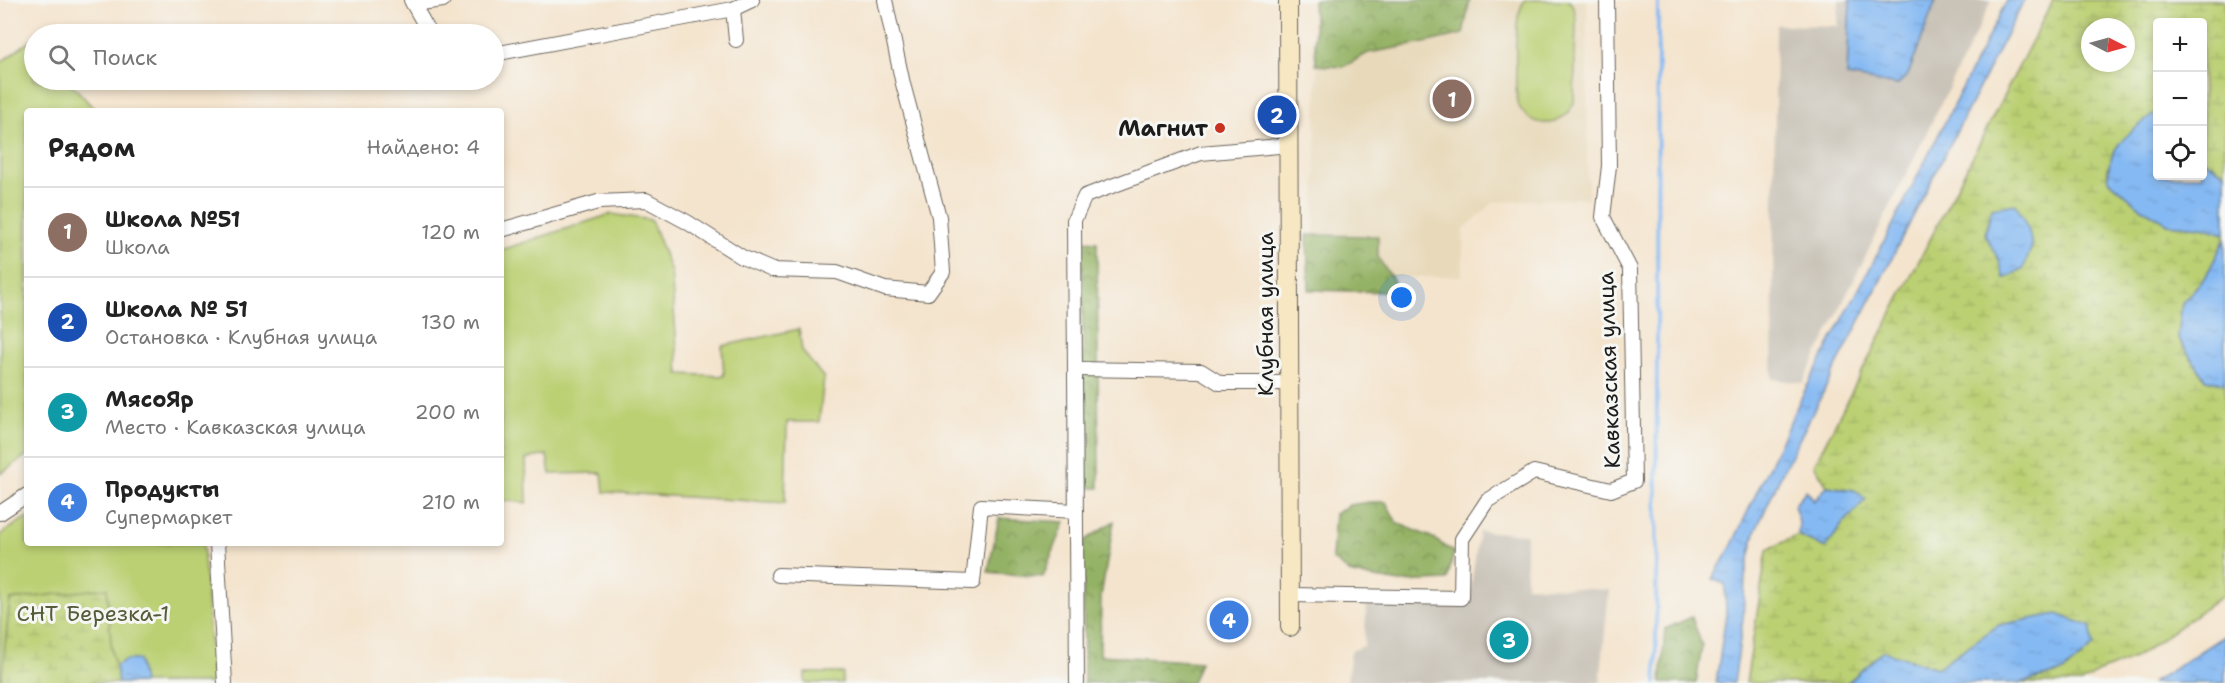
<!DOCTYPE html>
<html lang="ru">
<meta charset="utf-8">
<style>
:root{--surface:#fff;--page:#f2f2f2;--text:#222;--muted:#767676;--line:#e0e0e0;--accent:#c8321e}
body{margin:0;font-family:"Shantell Sans",sans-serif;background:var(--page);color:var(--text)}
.controls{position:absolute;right:18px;top:18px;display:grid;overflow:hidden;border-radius:6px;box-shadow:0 3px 9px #0003}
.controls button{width:54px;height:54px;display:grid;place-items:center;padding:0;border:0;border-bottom:2px solid var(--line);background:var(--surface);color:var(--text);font:30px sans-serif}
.compass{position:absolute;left:2081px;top:18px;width:54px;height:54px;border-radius:50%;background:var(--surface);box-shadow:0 3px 9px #0003;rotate:96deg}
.you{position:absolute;left:1402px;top:298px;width:21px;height:21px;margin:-15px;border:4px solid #fff;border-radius:50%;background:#1a73e8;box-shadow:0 0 0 9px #1a73e833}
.badge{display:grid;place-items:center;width:39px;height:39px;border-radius:50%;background:var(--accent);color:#fff;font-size:20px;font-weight:700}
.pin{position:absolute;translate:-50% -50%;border:3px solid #fff;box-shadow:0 2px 6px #0006}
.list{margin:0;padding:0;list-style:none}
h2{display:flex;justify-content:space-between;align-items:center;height:78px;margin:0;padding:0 24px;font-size:26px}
h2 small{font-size:20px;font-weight:400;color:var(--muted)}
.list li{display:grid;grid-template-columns:39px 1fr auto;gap:18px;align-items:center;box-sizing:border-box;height:90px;padding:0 24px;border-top:2px solid var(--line)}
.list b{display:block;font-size:22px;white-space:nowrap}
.list p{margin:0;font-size:20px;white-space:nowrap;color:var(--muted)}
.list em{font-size:20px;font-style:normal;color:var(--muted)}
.icon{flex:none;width:33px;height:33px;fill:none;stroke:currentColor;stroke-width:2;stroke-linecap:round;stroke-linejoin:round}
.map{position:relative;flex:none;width:2225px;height:683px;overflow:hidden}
.search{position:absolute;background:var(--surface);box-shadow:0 3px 9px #0003;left:24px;top:24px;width:480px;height:66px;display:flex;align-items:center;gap:15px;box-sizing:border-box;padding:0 21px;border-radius:33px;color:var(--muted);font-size:22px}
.panel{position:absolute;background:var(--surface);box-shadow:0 3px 9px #0003;left:24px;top:108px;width:480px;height:438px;border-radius:6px}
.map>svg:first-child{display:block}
</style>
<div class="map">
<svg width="2225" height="683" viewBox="0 0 2225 683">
<defs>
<pattern id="forest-crowns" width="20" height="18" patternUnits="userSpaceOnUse" patternTransform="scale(1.5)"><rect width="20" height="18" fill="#94b265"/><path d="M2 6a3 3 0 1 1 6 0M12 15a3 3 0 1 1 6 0" fill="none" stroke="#789052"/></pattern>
<pattern id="wetland-marsh" width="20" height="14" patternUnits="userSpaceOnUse" patternTransform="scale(1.5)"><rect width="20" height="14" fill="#bbd073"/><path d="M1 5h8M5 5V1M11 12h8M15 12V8" fill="none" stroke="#a0b263"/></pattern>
<pattern id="water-ripples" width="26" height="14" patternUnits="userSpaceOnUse" patternTransform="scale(1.5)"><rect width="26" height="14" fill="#85b9f3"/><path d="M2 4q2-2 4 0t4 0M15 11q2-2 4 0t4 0" fill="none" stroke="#729ed0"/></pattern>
</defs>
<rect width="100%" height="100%" fill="#f6f6f2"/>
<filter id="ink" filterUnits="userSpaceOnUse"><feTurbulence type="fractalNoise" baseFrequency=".0167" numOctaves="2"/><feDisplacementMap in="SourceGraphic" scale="12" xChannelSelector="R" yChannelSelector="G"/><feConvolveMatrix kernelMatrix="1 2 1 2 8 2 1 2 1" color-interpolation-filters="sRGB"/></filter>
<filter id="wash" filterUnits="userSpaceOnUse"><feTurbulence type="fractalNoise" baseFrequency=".008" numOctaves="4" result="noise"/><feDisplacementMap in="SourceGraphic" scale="24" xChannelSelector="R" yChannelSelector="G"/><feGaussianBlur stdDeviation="1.35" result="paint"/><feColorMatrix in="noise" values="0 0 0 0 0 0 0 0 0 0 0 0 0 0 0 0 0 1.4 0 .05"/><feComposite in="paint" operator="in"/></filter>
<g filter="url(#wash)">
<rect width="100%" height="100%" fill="#f4e4cd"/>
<polygon fill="#e8d9ba" points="1318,0 1587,0 1588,198 1494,202 1464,229 1462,276 1333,279 1314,259"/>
<g fill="#c9c3b8">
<polygon points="1839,0 1992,0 1803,383 1772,379 1776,25 1838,26"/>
<polygon points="1479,531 1526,534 1526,586 1609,590 1600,683 1347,683 1351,651 1364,646 1367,601 1469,601"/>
</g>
<g fill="#bbd073" stroke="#6c7648" stroke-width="1.5">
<path d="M1525 0H1569L1574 8 1576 20 1574 103C1567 115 1559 124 1545 123 1534 123 1524 116 1519 106 1514 96 1516 29 1518 17 1520 10 1521 5 1525 0Z"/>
<polygon points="31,40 34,43 34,80 68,80 96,111 27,111 27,455 0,474 0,63"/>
<polygon points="611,214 651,220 671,272 679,374 724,376 722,346 799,329 802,351 824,378 819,422 787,422 785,503 604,492 602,473 550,474 547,455 526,459 527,503 501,500 501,250"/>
<polygon points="27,517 27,543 203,543 213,683 0,683 0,535"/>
<polygon points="805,673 843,673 842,683 805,683"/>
</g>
<g fill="url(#forest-crowns)" stroke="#586740" stroke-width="1.5">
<polygon points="1313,0 1470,0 1463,34 1424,43 1368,53 1343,67 1316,65"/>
<polygon points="1307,235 1378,236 1378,258 1394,281 1390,292 1309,290"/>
<polygon points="1082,241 1097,242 1099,488 1084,488"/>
<polygon points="1370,502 1386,502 1397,523 1431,537 1454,552 1447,580 1400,582 1352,574 1332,559 1335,514 1349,505"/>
<polygon points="999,518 1065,522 1043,577 988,572"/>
<polygon points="1114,521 1101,596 1100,655 1200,662 1192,683 1084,683 1083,542"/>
<polygon points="1692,617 1702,646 1696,683 1661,683 1665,629"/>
</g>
<g fill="url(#wetland-marsh)" stroke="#6c7648" stroke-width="1.5" fill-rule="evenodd">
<path d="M2053 0H2225V173L2203 159 2202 22H2158L2157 117 2155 114 2107 168 2109 180 2139 206 2168 224 2203 227 2225 234V239L2206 276 2182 303 2178 338 2206 380 2225 383V594L2136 657 2097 673 2082 683H2019L2063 672 1999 625 1937 668 1883 651 1847 683H1746L1767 550 1798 535 1826 548 1841 526 1865 499 1854 490 1827 486 1814 465ZM2090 27H2126V63H2090Z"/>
<polygon points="107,588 112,655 116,666 118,683 1,683 10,600"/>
</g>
<g fill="url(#water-ripples)" stroke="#506a88" stroke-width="1.5">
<polygon points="1850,0 1936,0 1908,75 1897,85 1847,76"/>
<polygon points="2007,0 2024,0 1783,471 1755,532 1745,577 1743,619 1734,683 1716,683 1726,614 1725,584 1712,579 1731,547 1803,394 1886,238"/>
<path d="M2155 113 2158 117V176H2202L2203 159 2225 173V234L2203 227 2168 224 2139 206 2109 180C2104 148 2132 131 2155 113Z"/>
<polygon points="2016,204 2029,231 2032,246 2023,270 2004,279 2000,263 1985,234 1992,208"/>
<polygon points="2225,239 2225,383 2206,380 2178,338 2182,303 2206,276"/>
<polygon points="1827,486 1854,490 1866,499 1841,526 1826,548 1798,535 1799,521 1794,506 1806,490 1814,501"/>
<polygon points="2057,614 2090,626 2094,646 2063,672 2019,683 1847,683 1883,651 1937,668 1999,625"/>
<polygon points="2225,635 2225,683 2152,683"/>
<polygon points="125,660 139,660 143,683 118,683 116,666"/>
</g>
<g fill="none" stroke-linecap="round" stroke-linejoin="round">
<polyline stroke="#85b9f3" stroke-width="4" points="1656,683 1658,0"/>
</g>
</g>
<g filter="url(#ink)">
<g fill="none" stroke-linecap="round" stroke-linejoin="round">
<g stroke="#68625a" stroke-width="16">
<g id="street">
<polyline points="411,0 430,34"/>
<polyline points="413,4 443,0"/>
<polyline points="736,40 733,9 752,0"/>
<polyline points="494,54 733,9"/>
<polyline points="501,230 598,202 646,200 687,222 742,257 772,270 837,272 885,289 928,293 943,272 939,217 903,84 885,0"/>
<polyline points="1075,369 1201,371 1220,383 1290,383"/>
<polyline points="0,513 27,495"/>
<polyline points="217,543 225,683"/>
<polyline points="778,575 973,582 981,506 1076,511"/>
<polyline points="1291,595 1461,598 1462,539 1487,501 1534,472 1611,490 1634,481 1630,269 1603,217 1609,166 1607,0"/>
<polyline points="1077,683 1074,220 1085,196 1201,153 1289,145"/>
</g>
</g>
<g stroke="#68625a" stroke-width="20">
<polyline id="secondary" points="1288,0 1290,627"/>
</g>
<use href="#street" stroke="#fff" stroke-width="14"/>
<use href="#secondary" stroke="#f7e8c3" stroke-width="18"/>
</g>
</g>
<circle fill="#c8321e" stroke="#f6f6f2" stroke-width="2" cx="1220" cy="128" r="6"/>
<g text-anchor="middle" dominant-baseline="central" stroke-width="6" stroke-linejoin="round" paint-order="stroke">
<g font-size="22" font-weight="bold" fill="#1c1c1c" stroke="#f6f6f2" text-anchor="end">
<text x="1208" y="128">Магнит</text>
</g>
<g font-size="22" fill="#1c1c1c" stroke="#f6f6f2">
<text transform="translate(1265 314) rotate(-90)">Клубная улица</text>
<text transform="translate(1609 370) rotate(-92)">Кавказская улица</text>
</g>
<g font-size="22" fill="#545b3a" stroke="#f6f6f2">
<text x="93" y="613">СНТ Березка-1</text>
</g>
</g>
</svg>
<div class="controls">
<button>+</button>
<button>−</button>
<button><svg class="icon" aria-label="locate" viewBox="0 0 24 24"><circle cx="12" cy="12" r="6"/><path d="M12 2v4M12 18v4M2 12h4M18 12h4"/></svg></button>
</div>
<svg class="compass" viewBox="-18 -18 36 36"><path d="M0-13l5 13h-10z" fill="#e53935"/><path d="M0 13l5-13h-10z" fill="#767676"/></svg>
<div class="you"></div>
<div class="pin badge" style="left:1452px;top:99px;background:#8d6e63">1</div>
<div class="pin badge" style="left:1277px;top:115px;background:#1a4fb4">2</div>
<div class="pin badge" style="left:1509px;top:640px;background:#0f9aa8">3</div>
<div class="pin badge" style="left:1229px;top:620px;background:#3f7fe0">4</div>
<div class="search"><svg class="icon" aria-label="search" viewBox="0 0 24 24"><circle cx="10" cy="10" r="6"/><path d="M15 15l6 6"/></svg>Поиск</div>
<section class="panel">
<h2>Рядом<small>Найдено: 4</small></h2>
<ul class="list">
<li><span class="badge" style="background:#8d6e63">1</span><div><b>Школа №51</b><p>Школа</p></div><em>120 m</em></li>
<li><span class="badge" style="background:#1a4fb4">2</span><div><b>Школа № 51</b><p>Остановка · Клубная улица</p></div><em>130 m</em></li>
<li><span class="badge" style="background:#0f9aa8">3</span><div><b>МясоЯр</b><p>Место · Кавказская улица</p></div><em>200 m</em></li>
<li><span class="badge" style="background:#3f7fe0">4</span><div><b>Продукты</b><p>Супермаркет</p></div><em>210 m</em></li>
</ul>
</section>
</div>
